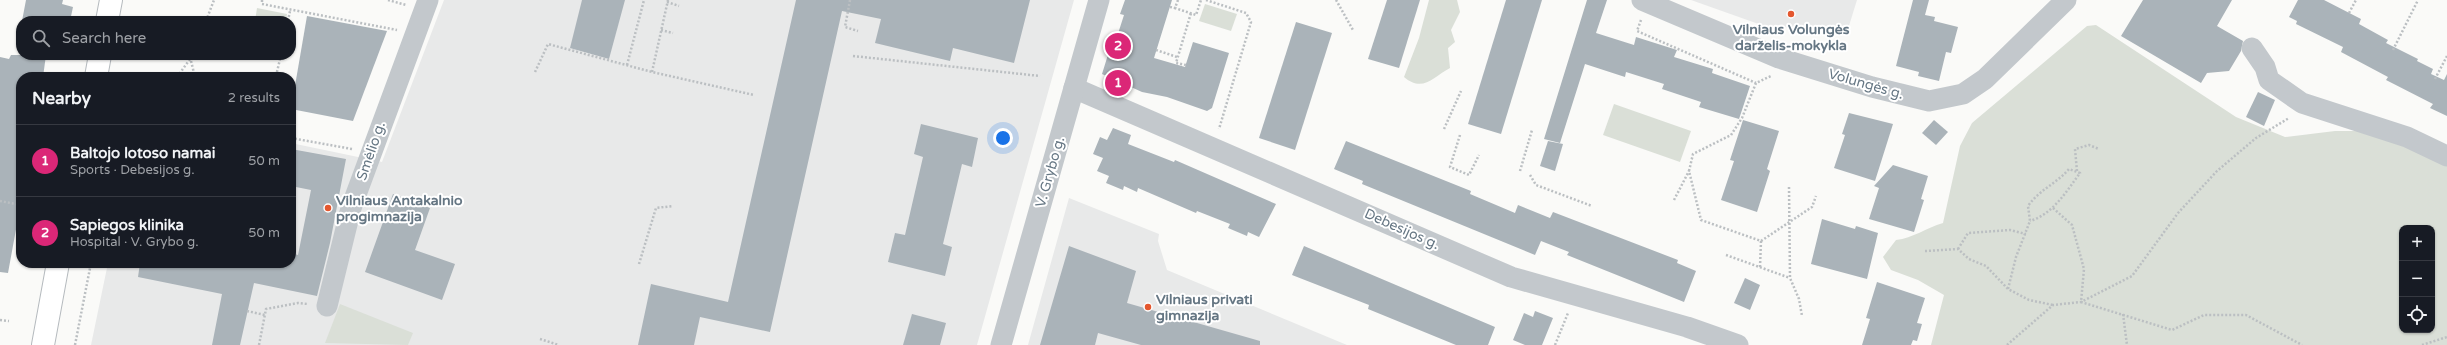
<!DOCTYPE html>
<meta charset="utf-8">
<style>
:root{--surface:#171b24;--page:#242831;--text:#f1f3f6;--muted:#9ea1a6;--line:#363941;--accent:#db2777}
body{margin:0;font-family:"Varela Round",sans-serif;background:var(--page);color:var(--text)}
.controls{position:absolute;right:12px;bottom:12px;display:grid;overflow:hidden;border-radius:8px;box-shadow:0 1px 3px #0004}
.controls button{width:36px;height:36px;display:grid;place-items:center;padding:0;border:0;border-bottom:1px solid var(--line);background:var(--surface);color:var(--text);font:20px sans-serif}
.you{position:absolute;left:1003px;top:138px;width:14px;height:14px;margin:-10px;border:3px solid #fff;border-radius:50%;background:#1a73e8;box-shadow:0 0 0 6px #1a73e833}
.badge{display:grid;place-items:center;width:26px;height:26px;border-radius:50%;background:var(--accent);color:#fff;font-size:13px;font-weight:700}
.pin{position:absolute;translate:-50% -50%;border:2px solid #fff;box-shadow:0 1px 4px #0006}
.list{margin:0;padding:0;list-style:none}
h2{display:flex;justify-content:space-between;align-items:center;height:52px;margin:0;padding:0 16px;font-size:17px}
h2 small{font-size:13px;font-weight:400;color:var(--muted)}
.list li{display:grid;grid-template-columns:26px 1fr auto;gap:12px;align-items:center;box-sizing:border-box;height:72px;padding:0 16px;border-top:1px solid var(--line)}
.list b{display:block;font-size:15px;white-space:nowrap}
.list p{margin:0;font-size:13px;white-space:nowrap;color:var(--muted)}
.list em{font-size:13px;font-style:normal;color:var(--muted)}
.icon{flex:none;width:22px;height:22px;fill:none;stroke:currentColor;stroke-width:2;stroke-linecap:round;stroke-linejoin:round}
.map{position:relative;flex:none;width:2447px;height:345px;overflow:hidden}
.search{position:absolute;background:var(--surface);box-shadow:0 1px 3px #0004;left:16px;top:16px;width:280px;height:44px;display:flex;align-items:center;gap:10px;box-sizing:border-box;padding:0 14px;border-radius:16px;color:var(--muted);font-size:15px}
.panel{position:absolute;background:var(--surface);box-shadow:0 1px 3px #0004;left:16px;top:72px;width:280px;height:196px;border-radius:16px}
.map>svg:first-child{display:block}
</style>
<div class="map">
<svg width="2447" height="345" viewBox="0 0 2447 345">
<rect width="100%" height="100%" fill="#fafaf8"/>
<g fill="#e8e9e9">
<polygon points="444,0 1074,0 977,345 91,345 108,263 291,263 291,143 382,162"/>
<polygon points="1691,0 1857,0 1848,29 1767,27"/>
<polygon points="1069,198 1159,234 1158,241 1167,270 1347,345 1028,345"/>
</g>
<g fill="#dadfd7" fill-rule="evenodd">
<path d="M1429 0H1457L1460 12 1451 30 1455 42 1448 48 1450 68C1433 77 1423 93 1404 77L1419 38Z"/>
<polygon points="1205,4 1237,14 1231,31 1199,21"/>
<polygon points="257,8 287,14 286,21 255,21"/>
<path d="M2096 25 2236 117 2285 137 2335 131H2368L2447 156V345H1931L1944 295 1918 280 1891 270 1883 257 1896 240C1913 238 1926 228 1943 223L1960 146 1972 123 2087 26ZM2402 228H2432V330H2402Z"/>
<polygon points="1614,104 1691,131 1680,162 1603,135"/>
<polygon points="340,304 413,333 408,345 325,343"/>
</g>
<g fill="#aab3b9">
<polygon points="26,0 63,0 62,4 73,7 70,21 22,21"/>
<polygon points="582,0 625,0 609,59 570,48"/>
<polygon points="796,0 1030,0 1014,63 953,48 950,61 875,43 881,19 842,11 770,332 700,317 694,345 638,345 651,284 728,302"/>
<polygon points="1125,0 1172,0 1154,58 1185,67 1193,42 1229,53 1212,108 1207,111 1167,97 1142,92 1102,74 1111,45 1114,46 1124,15 1120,14"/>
<polygon points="1387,0 1420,0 1399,68 1368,59"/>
<polygon points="1506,0 1542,0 1501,134 1468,124"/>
<polygon points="1587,0 1607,0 1596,33 1634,45 1636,37 1677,50 1674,57 1713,69 1712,73 1750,86 1739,119 1699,107 1701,102 1662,89 1664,84 1626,72 1625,77 1585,64 1560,143 1544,139"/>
<polygon points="1913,0 1929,0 1925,15 1935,17 1934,21 1958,27 1951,53 1946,52 1939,81 1918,76 1919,72 1896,66"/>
<polygon points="2143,0 2232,0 2217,26 2243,41 2241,51 2229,71 2207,73 2201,83 2121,36"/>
<polygon points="2298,0 2324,0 2361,19 2359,24 2388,40 2386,43 2418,59 2417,61 2433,69 2431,74 2444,80 2447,74 2447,116 2430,108 2433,104 2386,80 2388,77 2341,52 2343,47 2296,24 2297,21 2289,17"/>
<polygon points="307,16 387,31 353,121 291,109"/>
<polygon points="1296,22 1332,33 1295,150 1259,138"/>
<polygon points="11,55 46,55 43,77 21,77 21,186 16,213 19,213 8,273 0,272 0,57 9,59"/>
<polygon points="2258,92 2275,100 2264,126 2246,117"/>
<polygon points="1849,113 1893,124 1875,181 1834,168 1845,135 1842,134"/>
<polygon points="1743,120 1779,131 1767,169 1770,171 1757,212 1721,200 1734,161 1730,160"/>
<polygon points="1934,120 1948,132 1936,145 1922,133"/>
<polygon points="921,124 978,138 972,167 962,164 943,244 952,247 945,276 888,262 895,233 905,235 923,157 914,154"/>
<polygon points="1113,128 1131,135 1128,144 1174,162 1175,160 1276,204 1259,237 1248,232 1247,236 1228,228 1230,224 1197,211 1196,213 1138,188 1137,192 1124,186 1123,190 1106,183 1109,176 1097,171 1103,158 1093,154 1100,137 1107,140"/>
<polygon points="1346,141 1471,191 1470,194 1515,213 1518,205 1550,218 1553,212 1678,260 1677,263 1696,271 1684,302 1567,255 1569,252 1541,241 1535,255 1362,184 1363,181 1334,169"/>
<polygon points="1548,141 1563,144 1555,171 1540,166"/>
<polygon points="291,149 346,159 330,243 317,296 254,283 240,345 212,345 222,294 138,277 140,263 291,263 291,253 298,255 311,190 291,186"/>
<polygon points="1893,165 1928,176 1921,199 1924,200 1914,232 1869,219 1879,188 1874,186"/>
<polygon points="393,194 430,208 415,250 455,264 442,300 365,272"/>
<polygon points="1822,219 1855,229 1856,226 1878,233 1867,279 1811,264"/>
<polygon points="1069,246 1136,271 1127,303 1260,341 1260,345 1141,345 1098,333 1095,345 1040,345"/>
<polygon points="1304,246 1495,327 1488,345 1456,345 1368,309 1369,305 1292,275"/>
<polygon points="1745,278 1760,285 1750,310 1734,303"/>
<polygon points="1877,282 1925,298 1917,323 1922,324 1917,341 1913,340 1911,345 1862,345 1870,319 1866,318"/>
<polygon points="1535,311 1553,318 1542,345 1525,345 1513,340 1524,313 1533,317"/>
<polygon points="912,314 946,323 940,345 903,345"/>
</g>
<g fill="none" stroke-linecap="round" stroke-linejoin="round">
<g stroke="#b5babe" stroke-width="24">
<g id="major">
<polyline points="107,21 111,0"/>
<polyline points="96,77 100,55"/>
<polyline points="43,345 58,263"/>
</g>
</g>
<g stroke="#bbbfc2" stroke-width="2.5" stroke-dasharray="2 2" stroke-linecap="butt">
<polyline points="262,0 262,4 397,30"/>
<polyline points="388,0 406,5"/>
<polyline points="850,0 845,27 858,31"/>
<polyline points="1178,0 1175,8 1196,15 1201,0"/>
<polyline points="1206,0 1246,13 1251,22 1219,129"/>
<polyline points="1336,0 1353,30"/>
<polyline points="667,2 679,6"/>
<polyline points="1170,7 1175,8"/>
<polyline points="2349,13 2356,0"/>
<polyline points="1641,20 1637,31 1756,83"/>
<polyline points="206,21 214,0"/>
<polyline points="288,21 290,11"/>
<polyline points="661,30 673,33"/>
<polyline points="1156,50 1177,57"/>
<polyline points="2393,50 2418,0"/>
<polyline points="853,56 1040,76"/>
<polyline points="191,61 195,77"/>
<polyline points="627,65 644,0"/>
<polyline points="1186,65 1176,63 1191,13"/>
<polyline points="535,72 548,44 652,72 754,95"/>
<polyline points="652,72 668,0"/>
<polyline points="276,76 281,55"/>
<polyline points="177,77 193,55"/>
<polyline points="2435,79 2447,56"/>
<polyline points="1444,129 1461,91"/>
<polyline points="1460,135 1450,167 1469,175 1479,155"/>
<polyline points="291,138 352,149"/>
<polyline points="1520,171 1532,130"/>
<polyline points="2077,171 2075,149 2089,145 2099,149"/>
<polyline points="1530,175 1536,185 1592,206"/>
<polyline points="1789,187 1790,278 1799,299 1802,316"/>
<polyline points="1674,200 1689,171"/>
<polyline points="0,201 21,205"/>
<polyline points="2053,208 2072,225 2084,269 2081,302 2172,330 2204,315 2246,315 2302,345"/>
<polyline points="1761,241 1812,207 1816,196"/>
<polyline points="1958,249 1968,233 2010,230 2026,234"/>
<polyline points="1925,251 1958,249 1969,259 1986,266 2008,289 2029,300 2053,305"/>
<polyline points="1726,255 1790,278"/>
<polyline points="639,264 656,208 673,206"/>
<polyline points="1760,267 1761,241 1701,220 1689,171 1693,154 1731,135 1742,118 1756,83 1771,76"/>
<path d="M2008 289 2016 257 2030 221 2028 206C2040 189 2055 185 2069 169L2080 173C2066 192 2053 214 2030 221"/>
<polyline points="247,311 265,315"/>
<polyline points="2123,314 2127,345"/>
<polyline points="0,320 9,321"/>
<polyline points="540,339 559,345"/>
<polyline points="75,345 91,263"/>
<polyline points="259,345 266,309 298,303 308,304"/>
<polyline points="1555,345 1568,313"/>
<polyline points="2007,345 2053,305 2081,302 2132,276 2178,213 2217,171 2256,138 2289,118"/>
<polyline points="2422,345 2447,337"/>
</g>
<g stroke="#c3c8cc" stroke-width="21">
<polyline points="1642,0 1779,58 1872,87 1929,101 1963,94 1985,79 2066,0"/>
<polyline points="2252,48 2265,67 2269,80 2302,103 2407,137 2447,156"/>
<polyline points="1074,88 1511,277 1687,327 1738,345"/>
<polyline points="327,306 351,208 428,0"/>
<polyline points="1001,345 1099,0"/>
</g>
<use href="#major" stroke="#fff" stroke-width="22"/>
</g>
<g fill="#e4572e" stroke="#fff" stroke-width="1.5">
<circle cx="1791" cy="14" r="4"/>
<circle cx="328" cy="208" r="4"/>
<circle cx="1148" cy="307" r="4"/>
</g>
<g text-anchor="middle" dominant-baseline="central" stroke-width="4" stroke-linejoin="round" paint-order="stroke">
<g font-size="14" font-weight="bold" fill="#657683" stroke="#fff" text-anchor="start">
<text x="1791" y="29" text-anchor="middle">Vilniaus Volungės<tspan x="1791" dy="16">darželis-mokykla</tspan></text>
<text x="336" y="200">Vilniaus Antakalnio<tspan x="336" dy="16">progimnazija</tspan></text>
<text x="1156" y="299">Vilniaus privati<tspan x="1156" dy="16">gimnazija</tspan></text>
</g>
<g font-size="14" fill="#657683" stroke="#fff">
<text transform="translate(1866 84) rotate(16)">Volungės g.</text>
<text transform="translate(371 151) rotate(-71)">Smėlio g.</text>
<text transform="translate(1050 172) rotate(-74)">V. Grybo g.</text>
<text transform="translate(1402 229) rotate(24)">Debesijos g.</text>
</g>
</g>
</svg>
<div class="controls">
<button>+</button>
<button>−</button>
<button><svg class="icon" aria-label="locate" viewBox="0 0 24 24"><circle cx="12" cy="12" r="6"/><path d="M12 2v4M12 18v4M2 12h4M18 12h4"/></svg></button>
</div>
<div class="you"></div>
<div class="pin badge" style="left:1118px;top:83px">1</div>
<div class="pin badge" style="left:1118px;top:46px">2</div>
<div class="search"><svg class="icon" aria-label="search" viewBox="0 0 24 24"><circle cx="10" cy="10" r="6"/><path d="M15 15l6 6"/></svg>Search here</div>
<section class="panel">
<h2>Nearby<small>2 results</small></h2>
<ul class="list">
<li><span class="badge">1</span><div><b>Baltojo lotoso namai</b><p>Sports · Debesijos g.</p></div><em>50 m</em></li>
<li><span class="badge">2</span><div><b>Sapiegos klinika</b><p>Hospital · V. Grybo g.</p></div><em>50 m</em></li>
</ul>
</section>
</div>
